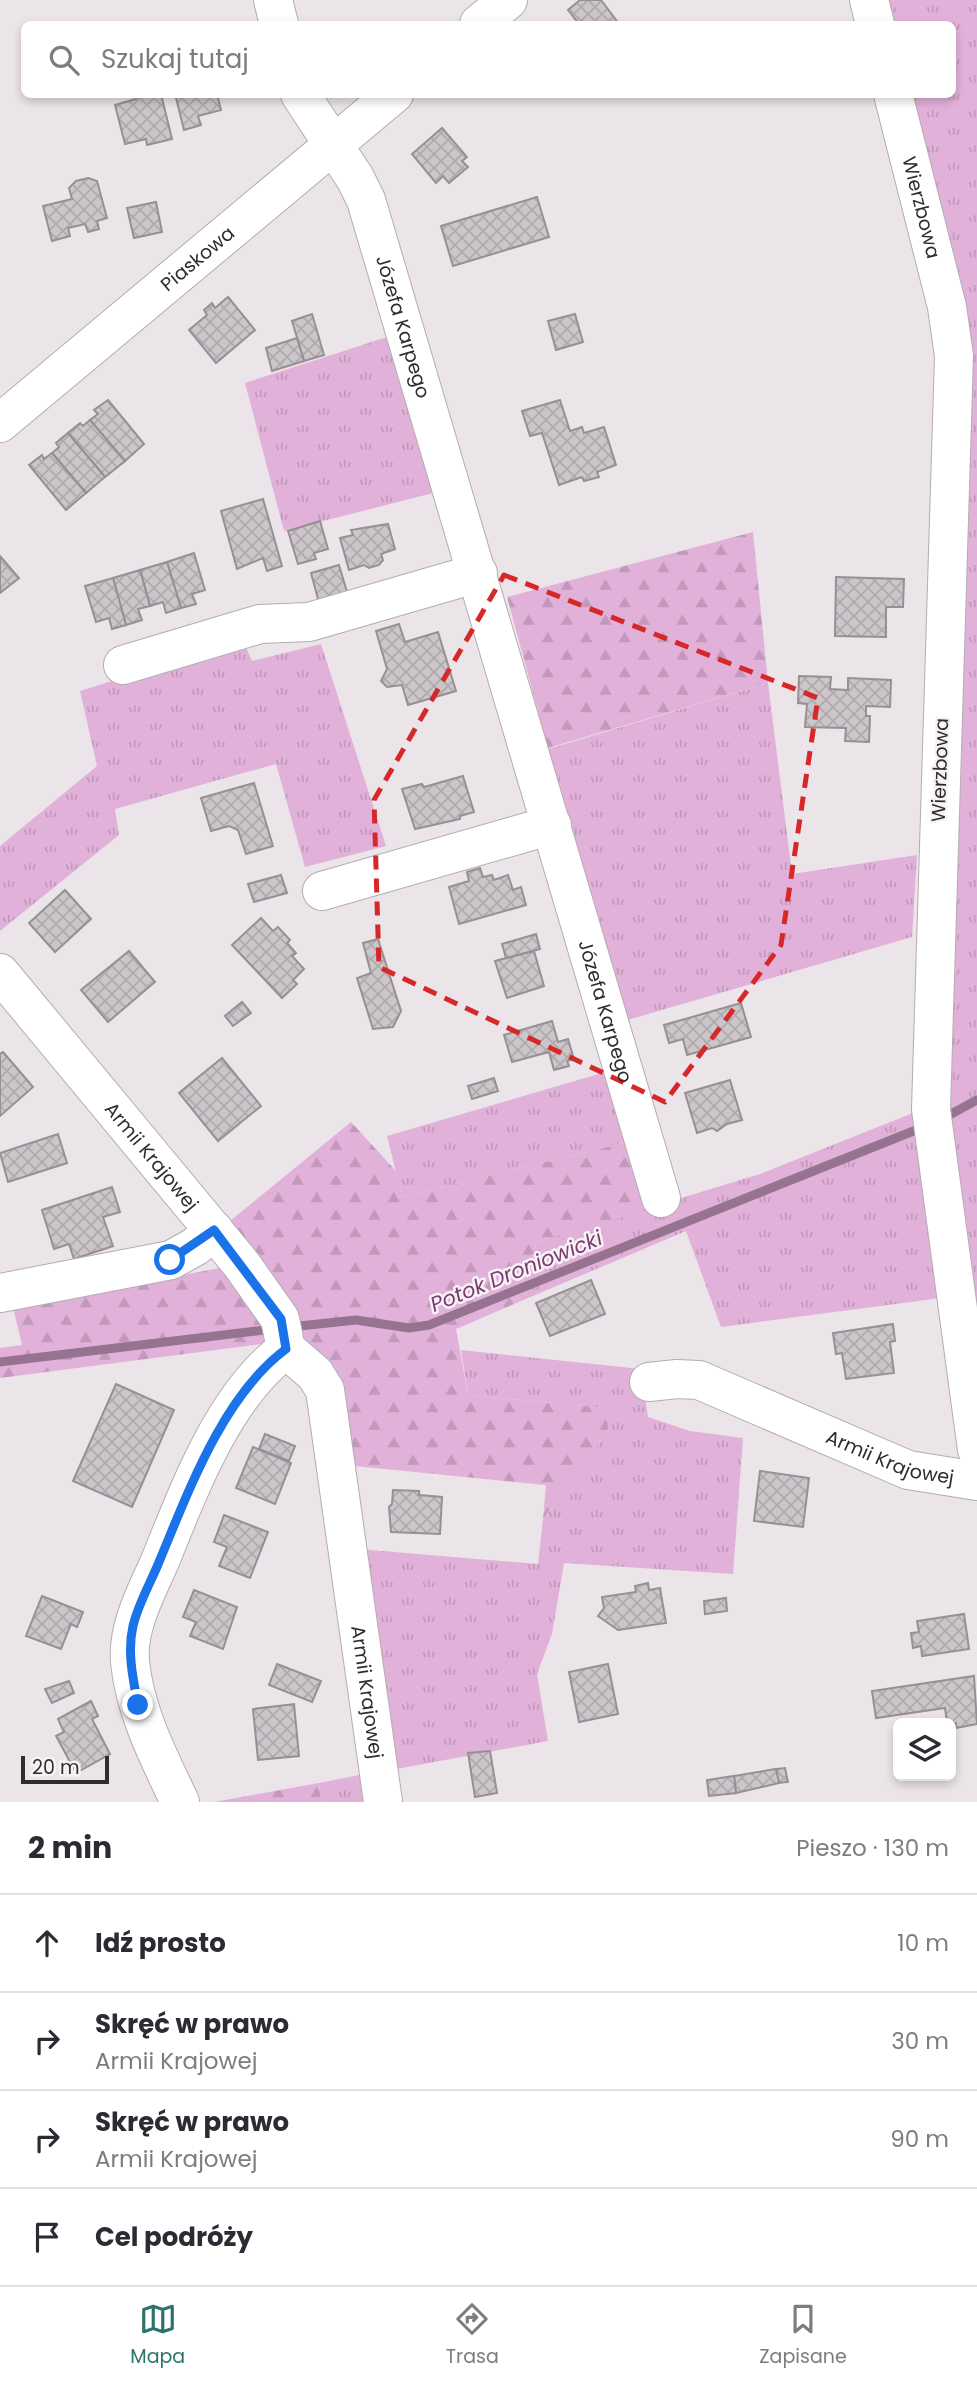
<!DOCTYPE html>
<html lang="pl">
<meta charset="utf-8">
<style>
:root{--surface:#fff;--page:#f2f2f3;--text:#2b2b33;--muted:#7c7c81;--line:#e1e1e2;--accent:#2b746d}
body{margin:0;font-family:Poppins,sans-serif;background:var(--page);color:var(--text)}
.controls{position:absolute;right:21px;bottom:21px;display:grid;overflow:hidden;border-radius:10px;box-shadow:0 4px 10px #0003}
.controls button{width:63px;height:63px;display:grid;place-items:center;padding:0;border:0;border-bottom:2px solid var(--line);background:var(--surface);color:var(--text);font:35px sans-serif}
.scale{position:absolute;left:21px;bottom:18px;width:88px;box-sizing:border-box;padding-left:7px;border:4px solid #2f2c2e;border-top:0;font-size:19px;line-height:24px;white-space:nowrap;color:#2f2c2e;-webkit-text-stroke:5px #f8f1f6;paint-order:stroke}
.stop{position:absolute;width:21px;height:21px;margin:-16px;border:5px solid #1a73e8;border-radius:50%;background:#fff}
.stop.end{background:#1a73e8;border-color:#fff;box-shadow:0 2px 7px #0008}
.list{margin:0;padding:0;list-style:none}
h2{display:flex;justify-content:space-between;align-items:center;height:91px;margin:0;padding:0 28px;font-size:30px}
h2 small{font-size:23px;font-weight:400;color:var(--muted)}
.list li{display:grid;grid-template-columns:46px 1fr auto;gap:21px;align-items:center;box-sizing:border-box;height:98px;padding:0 28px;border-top:2px solid var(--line)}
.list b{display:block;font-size:26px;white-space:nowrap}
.list p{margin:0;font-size:23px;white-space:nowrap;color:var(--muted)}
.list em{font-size:23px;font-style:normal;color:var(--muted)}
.icon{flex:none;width:38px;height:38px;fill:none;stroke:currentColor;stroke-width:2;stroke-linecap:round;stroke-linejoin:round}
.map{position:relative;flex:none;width:977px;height:1802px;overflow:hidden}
.search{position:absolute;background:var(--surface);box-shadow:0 4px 10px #0003;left:21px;right:21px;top:21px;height:77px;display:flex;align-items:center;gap:18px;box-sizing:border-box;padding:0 24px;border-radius:10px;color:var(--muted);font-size:26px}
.sheet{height:483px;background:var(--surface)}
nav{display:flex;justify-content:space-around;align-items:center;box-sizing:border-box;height:98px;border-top:2px solid var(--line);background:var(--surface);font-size:19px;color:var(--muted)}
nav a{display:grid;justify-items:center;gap:4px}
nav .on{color:var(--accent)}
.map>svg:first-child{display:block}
</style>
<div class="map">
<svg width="977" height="1802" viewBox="0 0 977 1802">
<defs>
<pattern id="grass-tufts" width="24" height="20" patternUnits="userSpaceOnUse" patternTransform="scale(1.75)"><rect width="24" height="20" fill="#e2b1d9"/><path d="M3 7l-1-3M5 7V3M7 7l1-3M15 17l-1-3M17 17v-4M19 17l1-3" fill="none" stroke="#c298bb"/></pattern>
<pattern id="forest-firs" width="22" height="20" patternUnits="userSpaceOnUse" patternTransform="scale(1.75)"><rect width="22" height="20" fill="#e2b1d9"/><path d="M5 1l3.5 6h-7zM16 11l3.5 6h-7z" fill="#c298bb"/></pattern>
<pattern id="building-cross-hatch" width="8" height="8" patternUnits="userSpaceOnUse" patternTransform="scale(1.75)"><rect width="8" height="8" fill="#ccc5ca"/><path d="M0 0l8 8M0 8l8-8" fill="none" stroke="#b0a9ae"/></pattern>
</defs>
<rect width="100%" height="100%" fill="#ebe4e9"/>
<g fill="url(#grass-tufts)">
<polygon points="881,0 977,0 977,1374 944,1150 959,398 904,95 953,94 953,24 887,24"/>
<polygon points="393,335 437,492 284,531 245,383"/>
<polygon points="243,640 252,661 321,644 386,846 305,867 276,764 115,809 119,835 0,931 0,846 97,766 80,691"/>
<polygon points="768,683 792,874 917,855 912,937 624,1021 548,749"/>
<polygon points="609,1071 628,1142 402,1197 387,1136"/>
<polygon points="913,1113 941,1298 721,1327 686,1231 514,1304 537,1242 760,1174"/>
<polygon points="461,1350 641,1369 648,1417 690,1431 743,1438 733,1574 564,1563 552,1634 537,1674 548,1741 391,1770 358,1549 538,1564 543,1519 608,1430 606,1408 468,1395"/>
<polygon points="369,1773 372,1802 321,1802 319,1783"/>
</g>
<g fill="url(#forest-firs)">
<polygon points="753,532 768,683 548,748 507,597"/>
<polygon points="351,1122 396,1171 402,1197 628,1142 647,1210 537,1242 514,1304 456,1329 468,1395 607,1408 608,1430 543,1519 546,1485 345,1465 224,1226"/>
<polygon points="220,1268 265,1316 269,1343 0,1378 0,1348 22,1345 13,1307"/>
<polygon points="319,1783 321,1802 214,1802"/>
</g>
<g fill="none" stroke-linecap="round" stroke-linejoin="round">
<g stroke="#96738f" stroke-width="9">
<polyline points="942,1119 977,1100"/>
<polyline points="290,1327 356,1320 409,1328 429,1325 926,1126"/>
<polyline points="0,1362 273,1329"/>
</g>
</g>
<g fill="url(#building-cross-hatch)" stroke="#969095" stroke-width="2">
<polygon points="580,0 601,0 619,24 579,24 568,10"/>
<polygon points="135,94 161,94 172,139 147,145 146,139 125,144 115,105 136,99"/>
<polygon points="175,94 217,94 221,110 198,116 201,125 184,130"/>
<polygon points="442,128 467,157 462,161 468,167 449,183 443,176 436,183 412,154"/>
<polygon points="88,178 97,181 107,218 97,221 99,229 88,232 85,224 68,228 70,236 52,241 43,206 72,199 69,188 76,181"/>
<polygon points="537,197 549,237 453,266 441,226"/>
<polygon points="156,202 162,232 134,238 127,208"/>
<polygon points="228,297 255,330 216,363 189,330 207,315 204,310 212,303 215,308"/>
<polygon points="312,314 324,355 304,361 292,321"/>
<polygon points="575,314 583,342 556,350 548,321"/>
<polygon points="297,338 304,361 272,371 266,348"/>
<polygon points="108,400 144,444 125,461 90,420 98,414 94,410"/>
<polygon points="560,400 570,431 582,427 584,433 604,427 616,465 597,472 599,477 584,481 582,477 559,485 542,433 530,436 522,411"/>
<polygon points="90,420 125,461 105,477 68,433 80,423 83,426"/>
<polygon points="68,433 105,477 86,493 52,453 59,447 56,443"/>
<polygon points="52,453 86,493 66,510 29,465 42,455 44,459"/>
<polygon points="263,499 282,566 267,571 263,558 237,569 221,511"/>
<polygon points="320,521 328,549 314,553 316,559 298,564 288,531"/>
<polygon points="388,524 395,549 381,554 383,560 379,565 369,568 364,565 349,570 340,538 353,535 351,530"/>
<polygon points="194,553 205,590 192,594 196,604 181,608 167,562"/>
<polygon points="0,556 19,578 0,593"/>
<polygon points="167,562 181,608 166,613 163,602 150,606 140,570"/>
<polygon points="339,565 350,602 321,610 311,573"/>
<polygon points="140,570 150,606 138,609 142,620 126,625 113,578"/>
<polygon points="836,577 904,579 903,607 886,607 886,637 835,636"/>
<polygon points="113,578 126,625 112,629 109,618 96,622 85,586"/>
<polygon points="399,624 405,642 438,632 456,691 408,705 402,685 387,687 381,681 387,669 376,631"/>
<polygon points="799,676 831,677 830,689 848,690 848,678 891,680 890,707 866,706 866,716 870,716 869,742 845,741 846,728 805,727 807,704 798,703"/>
<polygon points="463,776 474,812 460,816 460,819 415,829 402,789 422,784 424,787"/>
<polygon points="254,783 273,846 246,854 238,830 229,826 211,831 201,798"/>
<polygon points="480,868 483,877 492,875 494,880 508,875 513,890 521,887 526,905 459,924 449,887 469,881 467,872"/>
<polygon points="281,875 287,893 254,902 248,884"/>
<polygon points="65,890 91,919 55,952 29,923"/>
<polygon points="261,918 273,931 278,927 290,940 287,943 296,953 292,956 304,969 293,980 297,984 282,998 232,945"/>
<polygon points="536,934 540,949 506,958 502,944"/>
<polygon points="378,939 401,1011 393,1027 373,1029 357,978 371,973 363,943"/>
<polygon points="129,951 155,982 108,1022 81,990"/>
<polygon points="534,951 544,986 507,998 495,961"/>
<polygon points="242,1002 251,1013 233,1026 225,1016"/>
<polygon points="741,1003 751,1037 687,1055 683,1039 669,1043 664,1025"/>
<polygon points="552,1021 558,1042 568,1039 574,1059 567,1061 569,1066 554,1070 549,1052 512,1062 504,1035"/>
<polygon points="3,1052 33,1087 0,1116 0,1054"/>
<polygon points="222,1058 261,1106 218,1141 179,1093"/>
<polygon points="494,1078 498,1091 472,1099 468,1086"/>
<polygon points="730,1080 742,1120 727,1124 717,1131 712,1128 697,1133 685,1093"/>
<polygon points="58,1134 67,1163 8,1182 0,1153"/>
<polygon points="112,1187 120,1212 103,1217 113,1246 74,1259 69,1244 54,1249 42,1210"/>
<polygon points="591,1280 605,1314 550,1336 536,1303"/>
<polygon points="893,1324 895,1341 890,1342 894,1373 846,1379 842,1353 836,1354 833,1333"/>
<polygon points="116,1384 174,1410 132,1507 73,1481"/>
<polygon points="265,1434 295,1446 289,1461 259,1449"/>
<polygon points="253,1447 291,1463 275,1504 236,1488"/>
<polygon points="760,1471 809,1478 803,1527 754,1521"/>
<polygon points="393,1490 419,1491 419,1495 442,1497 440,1534 391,1532 389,1507 392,1504"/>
<polygon points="224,1515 268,1532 250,1578 219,1566 227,1547 214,1542"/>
<polygon points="648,1583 649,1590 660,1588 666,1623 618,1630 598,1616 604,1608 602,1597 636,1592 635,1586"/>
<polygon points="194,1590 237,1607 223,1649 190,1636 196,1622 183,1617"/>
<polygon points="42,1596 83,1612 77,1627 71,1624 61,1649 26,1636"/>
<polygon points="726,1598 727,1611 705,1614 704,1601"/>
<polygon points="964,1614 969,1649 922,1656 921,1646 913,1648 911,1633 919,1632 917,1621"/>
<polygon points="277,1664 321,1681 312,1702 269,1685"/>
<polygon points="608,1664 618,1714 579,1722 569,1672"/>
<polygon points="974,1676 977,1724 956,1728 956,1723 947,1723 945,1708 876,1718 872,1691"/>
<polygon points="69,1681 74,1693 52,1703 45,1689"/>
<polygon points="91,1701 98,1716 92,1719 110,1754 76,1773 56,1736 64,1732 58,1719"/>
<polygon points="294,1704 299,1756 258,1760 253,1709"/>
<polygon points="490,1751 497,1793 475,1797 468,1753"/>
<polygon points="785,1768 788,1782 779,1783 776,1769"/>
<polygon points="776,1769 779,1783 736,1793 734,1776"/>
<polygon points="734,1776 736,1793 709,1796 707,1780"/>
</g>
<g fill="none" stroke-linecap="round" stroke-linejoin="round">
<g stroke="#b3adb2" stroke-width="40">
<g id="minor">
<polyline points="273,0 279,24"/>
<polyline points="869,0 875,24"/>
<polyline points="479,24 508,0"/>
<path id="s1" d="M300 94 355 178 366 200 661 1198"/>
<path id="s2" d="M893 94 947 307 954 356 931 1109 977 1450"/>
<path id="s3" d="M0 423 394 94"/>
<polyline points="123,665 260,624 309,622 478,573"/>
<polyline points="322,891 552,825"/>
<path id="s4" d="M0 973 242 1265 280 1319 286 1349 315 1374 325 1390 383 1802"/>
<polyline points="0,1293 171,1260 196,1246 214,1230"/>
<path id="s5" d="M649 1382 677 1379 699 1380 908 1470 977 1481"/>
<path d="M180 1802C159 1758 135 1712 130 1662 127 1627 146 1593 160 1561 189 1490 223 1396 286 1349"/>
</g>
</g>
<use href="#minor" stroke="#fff" stroke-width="38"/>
</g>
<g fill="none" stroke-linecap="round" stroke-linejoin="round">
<path stroke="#1a73e8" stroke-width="9" d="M138 1705C133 1679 127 1652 133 1626 138 1604 151 1582 159 1562 189 1490 223 1396 286 1349L281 1319 214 1230 170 1260"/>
</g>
<path fill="none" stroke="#d62828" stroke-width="5" stroke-dasharray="14 9" stroke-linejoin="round" d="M504 575 818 698 781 945 665 1102 379 967 374 800Z"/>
<g text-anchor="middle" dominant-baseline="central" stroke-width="5" stroke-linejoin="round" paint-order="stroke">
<g font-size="19" fill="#2f2c2e" stroke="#f8f1f6">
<text stroke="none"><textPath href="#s2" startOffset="117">Wierzbowa</textPath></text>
<text stroke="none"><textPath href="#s3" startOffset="257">Piaskowa</textPath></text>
<text stroke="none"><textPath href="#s1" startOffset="257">Józefa Karpego</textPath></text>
<text transform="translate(940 770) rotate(-88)">Wierzbowa</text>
<text stroke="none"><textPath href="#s1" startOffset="971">Józefa Karpego</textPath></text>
<text stroke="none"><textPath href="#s4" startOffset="238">Armii Krajowej</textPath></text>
<text stroke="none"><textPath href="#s5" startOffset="257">Armii Krajowej</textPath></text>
<text stroke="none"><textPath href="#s4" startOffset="838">Armii Krajowej</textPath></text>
</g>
<g font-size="21" font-style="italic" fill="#793c70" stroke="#f8f1f6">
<text transform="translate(516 1271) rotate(-22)">Potok Droniowicki</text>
</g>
</g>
</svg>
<div class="controls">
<button><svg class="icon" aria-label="layers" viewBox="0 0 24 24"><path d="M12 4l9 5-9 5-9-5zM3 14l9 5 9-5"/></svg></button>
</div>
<div class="scale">20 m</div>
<div class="stop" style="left:170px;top:1260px"></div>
<div class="stop end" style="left:138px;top:1705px"></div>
<div class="search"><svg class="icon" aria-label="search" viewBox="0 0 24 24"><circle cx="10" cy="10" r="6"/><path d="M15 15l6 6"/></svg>Szukaj tutaj</div>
</div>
<section class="sheet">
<h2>2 min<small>Pieszo · 130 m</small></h2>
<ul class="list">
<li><svg class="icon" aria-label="ahead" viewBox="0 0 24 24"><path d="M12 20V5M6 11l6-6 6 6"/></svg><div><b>Idź prosto</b></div><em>10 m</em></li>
<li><svg class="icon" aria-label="right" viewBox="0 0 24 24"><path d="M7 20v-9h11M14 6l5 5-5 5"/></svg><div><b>Skręć w prawo</b><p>Armii Krajowej</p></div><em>30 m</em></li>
<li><svg class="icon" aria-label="right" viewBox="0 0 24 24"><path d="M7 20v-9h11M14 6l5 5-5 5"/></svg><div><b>Skręć w prawo</b><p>Armii Krajowej</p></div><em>90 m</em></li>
<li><svg class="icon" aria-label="arrive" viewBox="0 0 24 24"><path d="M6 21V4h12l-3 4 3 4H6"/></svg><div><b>Cel podróży</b></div></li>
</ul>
</section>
<nav>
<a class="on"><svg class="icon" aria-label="map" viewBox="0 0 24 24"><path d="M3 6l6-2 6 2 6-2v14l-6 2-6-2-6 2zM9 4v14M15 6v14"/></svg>Mapa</a>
<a><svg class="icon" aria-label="directions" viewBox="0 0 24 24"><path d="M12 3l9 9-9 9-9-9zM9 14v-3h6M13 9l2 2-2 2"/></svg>Trasa</a>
<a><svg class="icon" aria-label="saved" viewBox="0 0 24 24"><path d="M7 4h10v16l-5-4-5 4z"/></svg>Zapisane</a>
</nav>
